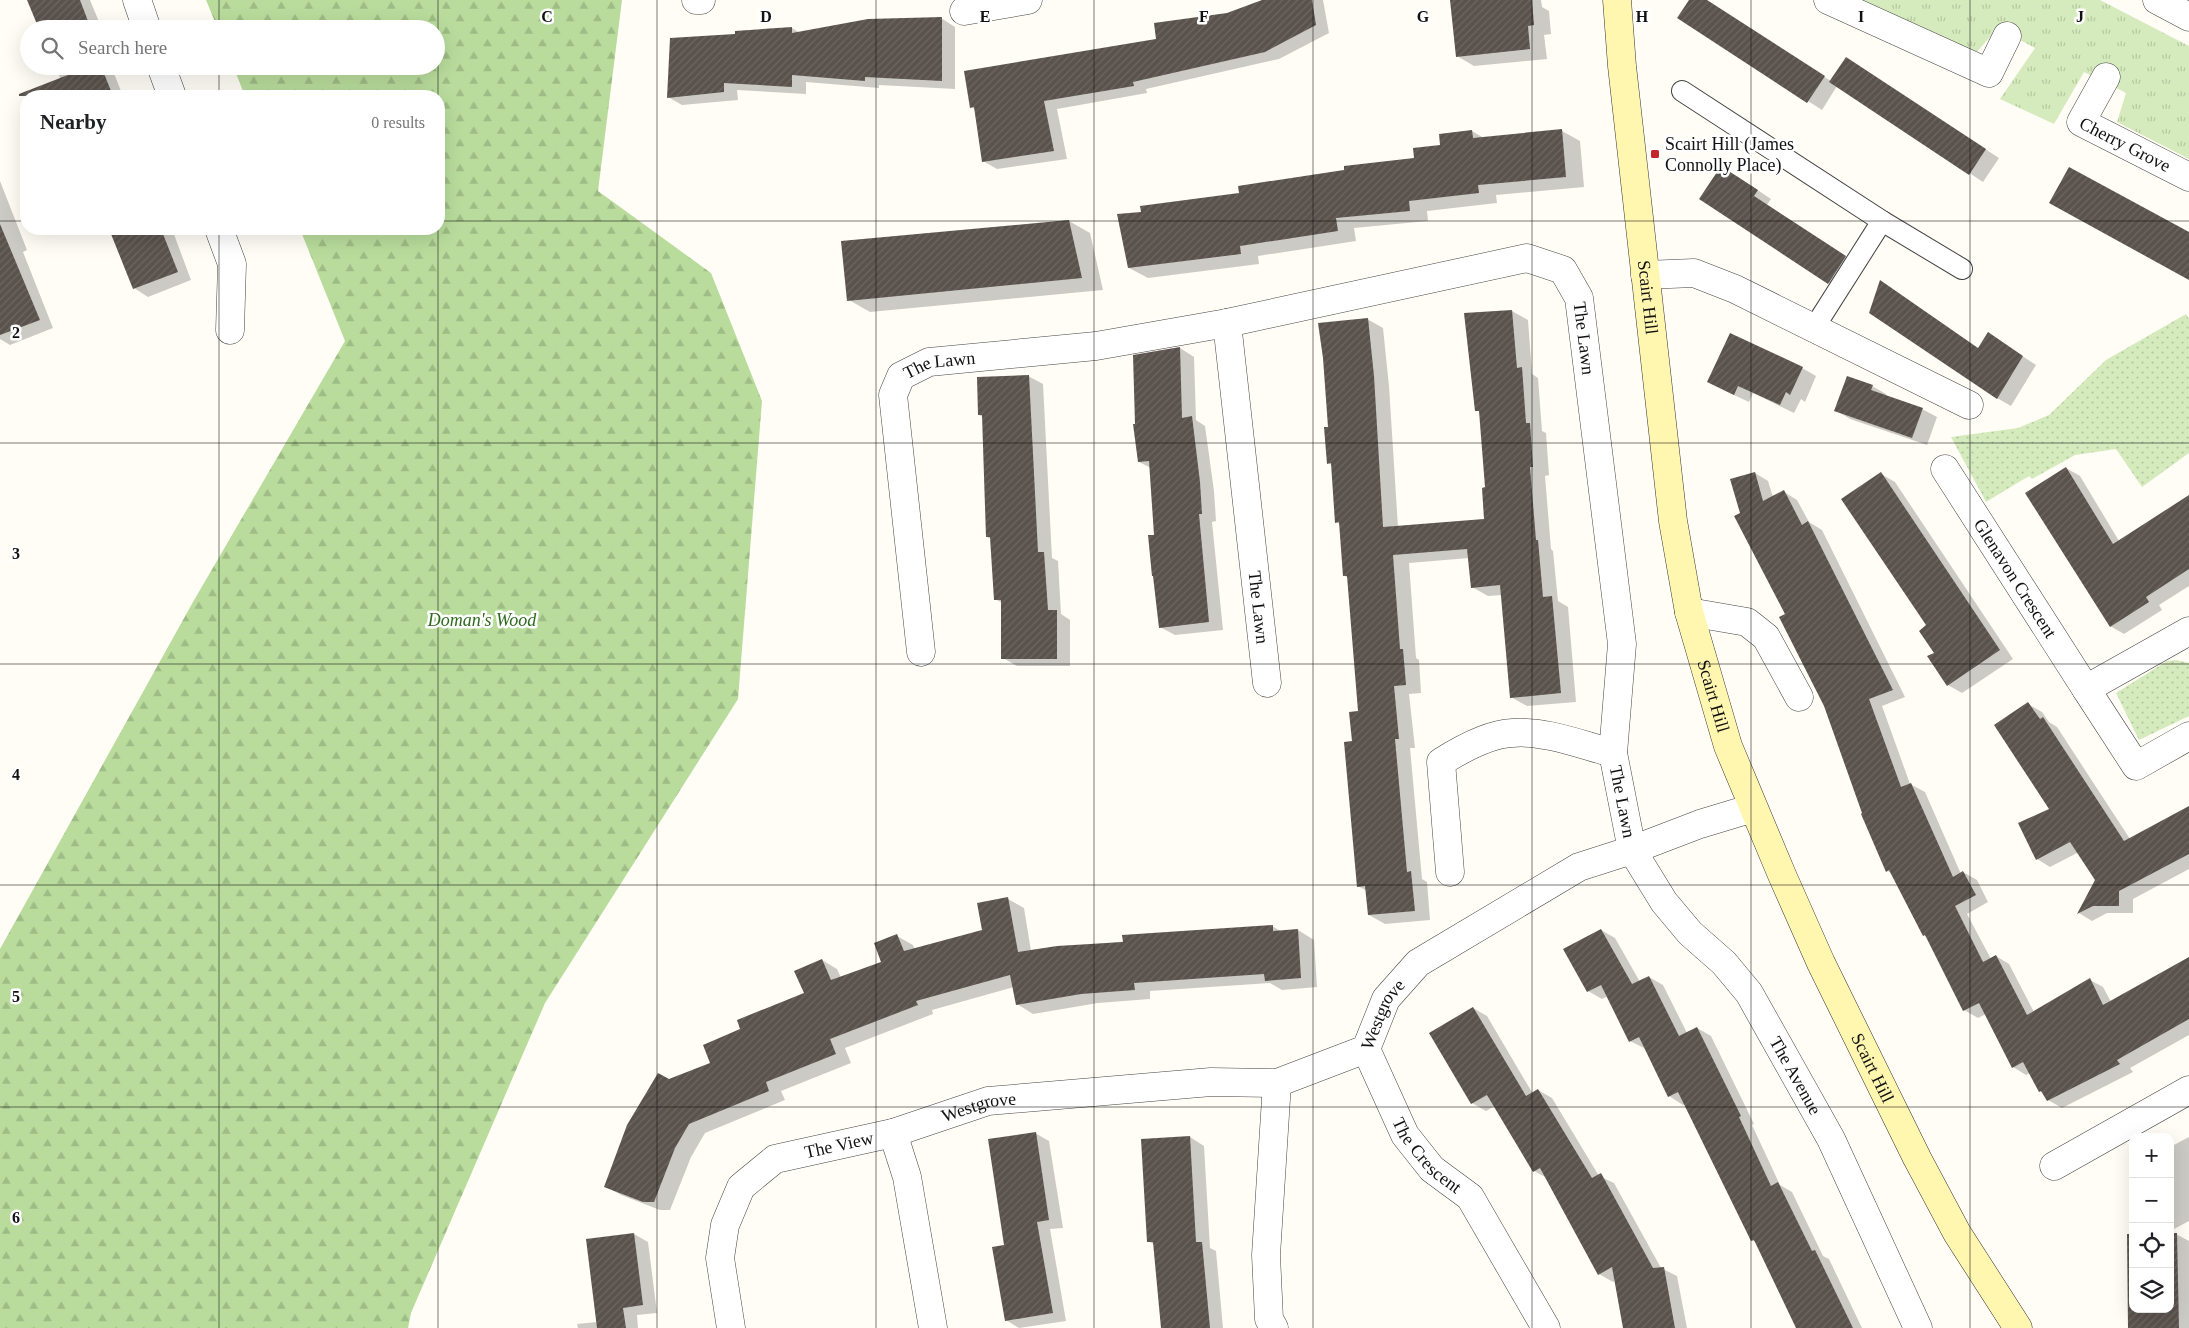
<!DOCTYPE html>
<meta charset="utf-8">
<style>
:root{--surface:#fff;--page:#f2f2f2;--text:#202124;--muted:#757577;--line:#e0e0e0}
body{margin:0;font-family:"Times New Roman",serif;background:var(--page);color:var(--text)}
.controls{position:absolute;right:15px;bottom:15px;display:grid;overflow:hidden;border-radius:10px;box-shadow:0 5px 20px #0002}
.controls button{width:45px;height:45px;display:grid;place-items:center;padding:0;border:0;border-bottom:1px solid var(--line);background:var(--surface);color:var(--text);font:25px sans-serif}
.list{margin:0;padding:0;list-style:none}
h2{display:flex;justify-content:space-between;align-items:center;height:65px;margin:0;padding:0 20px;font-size:21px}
h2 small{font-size:16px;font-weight:400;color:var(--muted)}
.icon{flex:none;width:28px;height:28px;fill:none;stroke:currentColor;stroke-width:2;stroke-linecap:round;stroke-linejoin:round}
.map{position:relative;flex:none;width:2189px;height:1328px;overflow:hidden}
.search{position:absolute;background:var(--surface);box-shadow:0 5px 20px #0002;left:20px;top:20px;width:425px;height:55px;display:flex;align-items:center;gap:12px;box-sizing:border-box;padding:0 18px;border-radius:28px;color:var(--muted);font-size:19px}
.panel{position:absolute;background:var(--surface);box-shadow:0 5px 20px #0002;left:20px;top:90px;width:425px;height:145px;border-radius:20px}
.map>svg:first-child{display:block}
</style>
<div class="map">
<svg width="2189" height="1328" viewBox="0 0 2189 1328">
<defs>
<pattern id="grass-dots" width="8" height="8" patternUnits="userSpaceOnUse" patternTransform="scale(1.25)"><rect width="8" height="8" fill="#d5ebbd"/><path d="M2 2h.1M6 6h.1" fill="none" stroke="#b6c8a1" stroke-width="1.8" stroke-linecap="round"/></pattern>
<pattern id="forest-firs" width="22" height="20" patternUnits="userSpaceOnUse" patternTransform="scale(1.25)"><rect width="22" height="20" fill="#b9dc9c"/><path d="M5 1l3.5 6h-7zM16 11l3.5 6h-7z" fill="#9ebc85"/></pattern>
<pattern id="park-tufts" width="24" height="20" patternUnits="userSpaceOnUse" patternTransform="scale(1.25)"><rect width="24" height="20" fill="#d5ebbd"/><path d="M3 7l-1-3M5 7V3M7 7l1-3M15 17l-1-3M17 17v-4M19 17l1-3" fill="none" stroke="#b6c8a1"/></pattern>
<pattern id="building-hatch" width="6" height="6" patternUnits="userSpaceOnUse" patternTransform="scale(1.25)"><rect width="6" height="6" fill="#5a524d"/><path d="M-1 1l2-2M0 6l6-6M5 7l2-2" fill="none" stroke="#6d6662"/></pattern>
</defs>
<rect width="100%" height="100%" fill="#fffdf5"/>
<g fill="url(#grass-dots)">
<polygon points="2186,314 2189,319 2189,453 2142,487 2116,449 2075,455 2032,479 2029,476 1986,502 1951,437 2018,428 2049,415 2106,360"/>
<polygon points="2176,660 2189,663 2189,716 2139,740 2116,693 2167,661"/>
</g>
<polygon fill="url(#forest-firs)" points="206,0 622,0 598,191 711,273 762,401 738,699 545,1003 411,1313 408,1328 0,1328 0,949 193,602 345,341 300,229 439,229 439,96 245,96 233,66 436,66 436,29 218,29"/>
<polygon fill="url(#park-tufts)" points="1858,0 2100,0 2189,46 2189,159 2117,122 2126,93 2084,72 2054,124 2000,99 2035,48 1998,28 1976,53"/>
<g fill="#0003">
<polygon points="29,0 90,0 102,29 40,29"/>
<polygon points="1266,0 1323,0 1329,33 1279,59 1146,89 1147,93 1057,109 1067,159 997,169 983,161 976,110 972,107"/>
<polygon points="1475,0 1541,0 1542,7 1549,11 1551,34 1544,35 1547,59 1474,66 1457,56"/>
<polygon points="1690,0 1706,0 1831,81 1860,67 1999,158 1983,182 1837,86 1822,110 1679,18"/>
<polygon points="941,18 955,27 955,89 879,85 879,88 806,82 806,94 737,90 738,100 682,105 668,97 736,35 736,33 792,28 800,33"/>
<polygon points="55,66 111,66 123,96 61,96 56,81 61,80"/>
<polygon points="1472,131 1484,138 1562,131 1580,141 1584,187 1496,195 1497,203 1427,211 1428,221 1354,228 1356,241 1258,256 1259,264 1148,278 1129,268 1142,213 1415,159"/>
<polygon points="1735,175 1771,199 1767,205 1859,265 1843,291 1829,283"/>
<polygon points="0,181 27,250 23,252 53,328 10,345 0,339"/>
<polygon points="1069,221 1090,233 1103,290 870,312 849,300"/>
<polygon points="111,229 172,229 191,280 148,297 134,288"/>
<polygon points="1512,311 1528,320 1532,374 1538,378 1542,431 1546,433 1549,475 1545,476 1551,549 1553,551 1558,601 1568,607 1576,702 1527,706 1511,697 1502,595 1488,596 1472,587 1469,558 1409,563 1416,658 1419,660 1421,693 1409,694 1415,748 1410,748 1422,879 1427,882 1430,920 1385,924 1369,915 1367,891 1358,886 1353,742 1360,712 1349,578 1345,576 1341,525 1336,522 1332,465 1328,463 1329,428 1367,319 1383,328 1389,386 1398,527 1486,520 1486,489 1480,412 1476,410"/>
<polygon points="1989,334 2036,365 2011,406 1997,398 1979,349"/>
<polygon points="1180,348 1194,357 1196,420 1205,426 1214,491 1216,521 1212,522 1223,630 1175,635 1160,627 1151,468 1139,462 1137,425"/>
<polygon points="1802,368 1816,376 1805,402 1801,399 1794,413 1753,393 1749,402 1723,390"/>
<polygon points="1028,376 1043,384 1052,558 1058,561 1061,614 1070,620 1070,666 1017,666 1003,658 1002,603 995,599 991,539 987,537 983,417 979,415"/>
<polygon points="1872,386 1886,394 1886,397 1922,409 1937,417 1927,445 1850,419 1836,410"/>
<polygon points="2066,468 2080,476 2119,541 2189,506 2189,586 2159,605 2162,610 2124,634 2110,626"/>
<polygon points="1755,473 1768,481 1773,497 1784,492 1797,500 1809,522 1822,530 1905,697 1882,706 1910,784 1925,792 1961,874 1963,872 1977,880 1988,902 1967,914 1991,959 1996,956 2009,964 2034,1012 2090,980 2103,987 2111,1002 2189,959 2189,1035 2130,1068 2133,1072 2062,1108 2048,1100 2045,1094 2040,1091 2030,1073 2026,1075 2013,1067 1986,1014 1978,1018 1964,1010 1927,937 1924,935 1892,873 1887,871 1864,814 1825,706 1741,513"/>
<polygon points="1881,474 1895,482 2013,659 1962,693 1948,685 1936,654"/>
<polygon points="2028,704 2042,712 2049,722 2057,727 2130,839 2189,807 2189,869 2133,899 2133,913 2107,913 2092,921 2079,913 2097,880 2079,852 2050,867 2037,859 2051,810"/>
<polygon points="1008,899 1024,908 1031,951 1272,926 1282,932 1298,930 1314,940 1317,987 1282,990 1270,983 1150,991 1150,999 1098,1003 1033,1014 1017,1004 1014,987 932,1010 933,1014 845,1048 851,1063 781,1091 785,1100 705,1133 691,1157 670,1210 660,1210 621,1195 605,1186 669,1081 712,1063 742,1029 806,994 822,960 837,969 841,978 883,963 897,936 913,945 915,950 983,931"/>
<polygon points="1601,930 1615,938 1640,982 1649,977 1663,985 1687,1033 1697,1028 1711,1036 1754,1124 1752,1125 1780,1185 1792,1192 1823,1256 1829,1259 1862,1328 1798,1328 1757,1243 1752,1240 1685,1104 1683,1105 1669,1096 1646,1049 1630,1041 1608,996 1602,999 1588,991"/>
<polygon points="1473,1008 1487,1016 1533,1094 1538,1090 1552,1098 1599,1176 1614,1183 1661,1268 1677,1276 1687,1328 1625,1328 1616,1280 1613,1282 1599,1274 1547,1178 1534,1171 1495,1106 1486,1111 1472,1103 1431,1033"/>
<polygon points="1035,1133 1049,1141 1063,1228 1050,1229 1066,1321 1019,1328 1006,1320 1005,1246"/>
<polygon points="1190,1137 1204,1146 1210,1248 1216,1251 1223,1328 1162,1328 1155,1245 1148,1241"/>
<polygon points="2189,1137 2189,1221 2174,1229 2170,1227 2170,1147"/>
<polygon points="634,1234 648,1242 657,1313 637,1315 638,1328 578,1328 577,1324 597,1322 588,1240"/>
<polygon points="2176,1234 2189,1241 2189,1328 2130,1328 2133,1309 2170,1309"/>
</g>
<g fill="url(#building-hatch)">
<polygon points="27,0 80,0 91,29 39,29"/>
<polygon points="1262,0 1312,0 1316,25 1265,52 1133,82 1134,86 1044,101 1054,151 982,162 974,107 970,108 964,71 1156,39 1154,23 1227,13"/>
<polygon points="1450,0 1532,0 1534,25 1528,26 1530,49 1456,57"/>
<polygon points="1689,0 1707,0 1825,76 1807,103 1677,18"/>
<polygon points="942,17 942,81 865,77 865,81 792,75 792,87 724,83 724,92 667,98 670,38 735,34 735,31 792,27 792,33 868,19"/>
<polygon points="1846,57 1986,149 1969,175 1829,82"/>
<polygon points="91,66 101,66 113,96 19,96 19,94"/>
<polygon points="1562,129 1566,177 1478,185 1479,193 1409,201 1410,211 1336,218 1338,231 1240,246 1241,254 1128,268 1117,214 1141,212 1140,206 1239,193 1238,186 1344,170 1344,166 1414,158 1413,148 1440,145 1439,134 1472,130 1473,138"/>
<polygon points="1721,166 1758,190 1754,196 1846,256 1828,284 1699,199"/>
<polygon points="2069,167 2189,232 2189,280 2049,203"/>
<polygon points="1069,220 1082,278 847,301 841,241"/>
<polygon points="0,224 40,320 0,335"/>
<polygon points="109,229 161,229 178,272 133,289"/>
<polygon points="1880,280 1978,348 1988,332 2023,356 1997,399 1869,313"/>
<polygon points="1512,310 1517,368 1522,367 1526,423 1530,423 1533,467 1530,467 1536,540 1538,540 1543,597 1552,596 1561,693 1510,698 1500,585 1471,588 1467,549 1393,555 1400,649 1403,649 1406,685 1394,686 1399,739 1395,739 1407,872 1411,871 1415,911 1368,915 1365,886 1357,887 1344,742 1352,741 1349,712 1358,711 1347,576 1343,576 1339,522 1335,523 1331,463 1327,464 1324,427 1328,427 1323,358 1318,323 1368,318 1374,376 1383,527 1484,519 1482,488 1485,487 1479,411 1475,411 1464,313"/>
<polygon points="1730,333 1803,367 1790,395 1786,392 1780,405 1738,386 1734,395 1707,382"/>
<polygon points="1180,347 1182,418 1192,416 1200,482 1202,514 1199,514 1209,622 1159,628 1153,576 1152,576 1148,535 1154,535 1149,461 1138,462 1133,424 1135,424 1133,355"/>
<polygon points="1029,375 1038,552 1044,552 1048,610 1057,610 1057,659 1001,659 1001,600 994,600 990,537 986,537 982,415 978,415 977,377"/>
<polygon points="1847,376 1873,385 1871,390 1923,408 1912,438 1834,411"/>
<polygon points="2066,467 2113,544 2189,495 2189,569 2146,597 2149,602 2110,627 2025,493"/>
<polygon points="1755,472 1763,501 1784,490 1802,525 1808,521 1893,690 1869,699 1901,787 1911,783 1953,877 1963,871 1976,895 1955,906 1983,962 1996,955 2027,1015 2090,978 2103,1005 2189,957 2189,1019 2117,1060 2120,1064 2047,1101 2041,1091 2039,1092 2023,1062 2012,1068 1979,1003 1963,1011 1925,935 1923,936 1889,870 1886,872 1861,814 1862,813 1824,706 1779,617 1785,614 1734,516 1740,513 1730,479"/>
<polygon points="1881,472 2000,650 1947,686 1927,656 1934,653 1919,631 1926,625 1841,499"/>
<polygon points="2028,702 2040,719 2043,717 2124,841 2189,806 2189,854 2119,891 2119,906 2093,906 2077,914 2095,880 2070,842 2036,860 2018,823 2049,809 1994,725"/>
<polygon points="1008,897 1018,952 1057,946 1123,942 1122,935 1273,925 1273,931 1298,929 1301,978 1265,981 1264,974 1134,983 1135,990 1081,994 1016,1005 1010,975 916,1001 918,1005 830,1039 836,1054 766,1082 769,1091 689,1124 675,1148 654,1202 643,1202 604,1187 627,1125 658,1073 669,1079 710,1063 703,1045 740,1029 737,1020 804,993 794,971 822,959 831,980 881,962 874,943 897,934 904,951 982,930 977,903"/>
<polygon points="1601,929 1632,984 1649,976 1679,1036 1697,1027 1741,1116 1739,1117 1771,1186 1778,1182 1812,1251 1815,1250 1853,1328 1796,1328 1754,1240 1751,1241 1678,1092 1668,1097 1639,1037 1629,1042 1601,985 1587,992 1563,949"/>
<polygon points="1473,1007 1526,1096 1538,1089 1592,1178 1601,1173 1653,1268 1664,1267 1675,1328 1623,1328 1612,1267 1598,1275 1540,1168 1533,1172 1487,1095 1471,1104 1429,1033"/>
<polygon points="1036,1132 1049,1220 1037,1222 1053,1313 1005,1321 992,1247 1004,1245 988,1139"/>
<polygon points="1190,1136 1196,1242 1202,1242 1210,1328 1161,1328 1153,1242 1147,1242 1141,1139"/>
<polygon points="634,1233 643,1305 623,1308 626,1328 597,1328 586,1239"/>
<polygon points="2170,1233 2177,1233 2179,1328 2128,1328 2127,1234 2133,1234 2133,1309 2170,1309"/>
</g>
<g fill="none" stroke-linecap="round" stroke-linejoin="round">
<g stroke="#444" stroke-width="22">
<g id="lane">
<polyline points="1682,91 1882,221 1962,269"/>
<polyline points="1814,328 1882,221"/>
</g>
</g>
<g stroke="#444" stroke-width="29">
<g id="street">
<polyline points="137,0 147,29"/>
<polyline points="696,0 701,0"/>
<polyline points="1828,0 1989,73 2007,36"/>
<polyline points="2157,0 2189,17"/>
<polyline points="964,11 1028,0"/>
<polyline points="161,66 172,96"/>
<path id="s1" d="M2106 77 2081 122 2189 177"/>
<polyline points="219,229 232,264 230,330"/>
<polyline points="1645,275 1694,273 1735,289 1969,405"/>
<path id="s2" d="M1227 323 1267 683"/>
<path id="s3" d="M1945 469 2086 689 2189 631"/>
<polyline points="1689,612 1747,622 1766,637 1799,697"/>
<path id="s4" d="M921 652 893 395 901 376 929 362 1096 346 1227 323 1527 258 1563 270 1579 298 1622 644 1613 753 1632 850 1664 902 1690 933 1724 963 1749 993 1831 1139 1918 1328"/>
<polyline points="2086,689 2136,766 2189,736"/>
<path d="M1450 872 1441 762C1460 750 1489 734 1512 733 1544 730 1582 745 1613 753"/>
<path id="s5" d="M1366 1049 1405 1135 1432 1169 1470 1197 1546 1328"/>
<path id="s6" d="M893 1133 988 1101 1211 1082 1277 1083 1366 1049 1386 999 1418 963 1579 867 1632 850 1700 824 1753 808"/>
<polyline points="2054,1166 2189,1090"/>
<path id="s7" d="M731 1328 720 1258 725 1225 741 1187 775 1159 893 1133 907 1177 933 1328"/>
<polyline points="1274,1328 1269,1319 1266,1255 1277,1083"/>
</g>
</g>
<g stroke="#333" stroke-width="29">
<g id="secondary">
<path id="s8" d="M1617 0 1622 66 1673 521 1689 612 1728 746 1782 875 1821 963 1917 1158 1957 1233 2018 1328"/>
</g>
</g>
<use href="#lane" stroke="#fff" stroke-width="20"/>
<use href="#street" stroke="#fff" stroke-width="28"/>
<use href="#secondary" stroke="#fff6b0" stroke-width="28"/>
</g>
<path fill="none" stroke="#111" stroke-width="1" stroke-opacity="0.55" d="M219 0V29M438 0V96M657 0V1328M876 0V1328M1094 0V1328M1313 0V1328M1532 0V1328M1751 0V1328M1970 0V1328M219 66V96M0 221H26M439 221H2189M219 229V1328M438 229V1328M0 443H2189M0 664H2189M0 885H2189M0 1107H2189"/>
<rect fill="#c4262e" stroke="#fff" stroke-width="2" x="1650" y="149" width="10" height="10" rx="2.5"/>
<g text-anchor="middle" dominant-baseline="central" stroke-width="5" stroke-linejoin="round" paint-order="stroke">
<g font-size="18" fill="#111" stroke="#fff">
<text stroke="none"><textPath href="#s1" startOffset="101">Cherry Grove</textPath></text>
<text stroke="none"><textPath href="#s8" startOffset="299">Scairt Hill</textPath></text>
<text stroke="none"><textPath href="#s4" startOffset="1029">The Lawn</textPath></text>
<text stroke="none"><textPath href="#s4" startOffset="320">The Lawn</textPath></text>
<text stroke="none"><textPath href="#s3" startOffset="130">Glenavon Crescent</textPath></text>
<text stroke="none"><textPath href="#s2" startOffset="286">The Lawn</textPath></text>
<text stroke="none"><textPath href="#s8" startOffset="704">Scairt Hill</textPath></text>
<text stroke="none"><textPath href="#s4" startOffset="1496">The Lawn</textPath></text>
<text stroke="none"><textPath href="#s6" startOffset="524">Westgrove</textPath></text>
<text stroke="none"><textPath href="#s8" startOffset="1109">Scairt Hill</textPath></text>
<text stroke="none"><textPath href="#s4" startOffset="1826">The Avenue</textPath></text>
<text stroke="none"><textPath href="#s6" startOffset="90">Westgrove</textPath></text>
<text stroke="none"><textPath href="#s7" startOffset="255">The View</textPath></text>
<text stroke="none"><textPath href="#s5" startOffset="124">The Crescent</textPath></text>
</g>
<g font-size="18" fill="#111" stroke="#fff" text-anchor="start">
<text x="1665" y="144">Scairt Hill (James<tspan x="1665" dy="21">Connolly Place)</tspan></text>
</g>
<g font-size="18" font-style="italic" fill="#2f6b1f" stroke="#fff">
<text x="482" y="620">Doman's Wood</text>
</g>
</g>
<g font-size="16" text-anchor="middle" font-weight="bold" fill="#111" stroke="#fff" stroke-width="5" stroke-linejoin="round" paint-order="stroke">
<text x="547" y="22">C</text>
<text x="766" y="22">D</text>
<text x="985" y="22">E</text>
<text x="1204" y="22">F</text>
<text x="1423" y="22">G</text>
<text x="1642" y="22">H</text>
<text x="1861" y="22">I</text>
<text x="2080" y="22">J</text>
<text x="16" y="338">2</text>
<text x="16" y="559">3</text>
<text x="16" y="780">4</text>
<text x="16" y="1002">5</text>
<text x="16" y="1223">6</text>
</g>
</svg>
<div class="controls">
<button>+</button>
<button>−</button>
<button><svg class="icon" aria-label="locate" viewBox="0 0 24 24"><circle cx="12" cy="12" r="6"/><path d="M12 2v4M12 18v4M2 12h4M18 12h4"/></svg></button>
<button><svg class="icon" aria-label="layers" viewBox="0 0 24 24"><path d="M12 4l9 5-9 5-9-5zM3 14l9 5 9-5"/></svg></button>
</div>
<div class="search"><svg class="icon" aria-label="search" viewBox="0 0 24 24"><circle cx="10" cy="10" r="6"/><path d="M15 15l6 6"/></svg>Search here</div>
<section class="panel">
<h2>Nearby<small>0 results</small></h2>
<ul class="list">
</ul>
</section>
</div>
